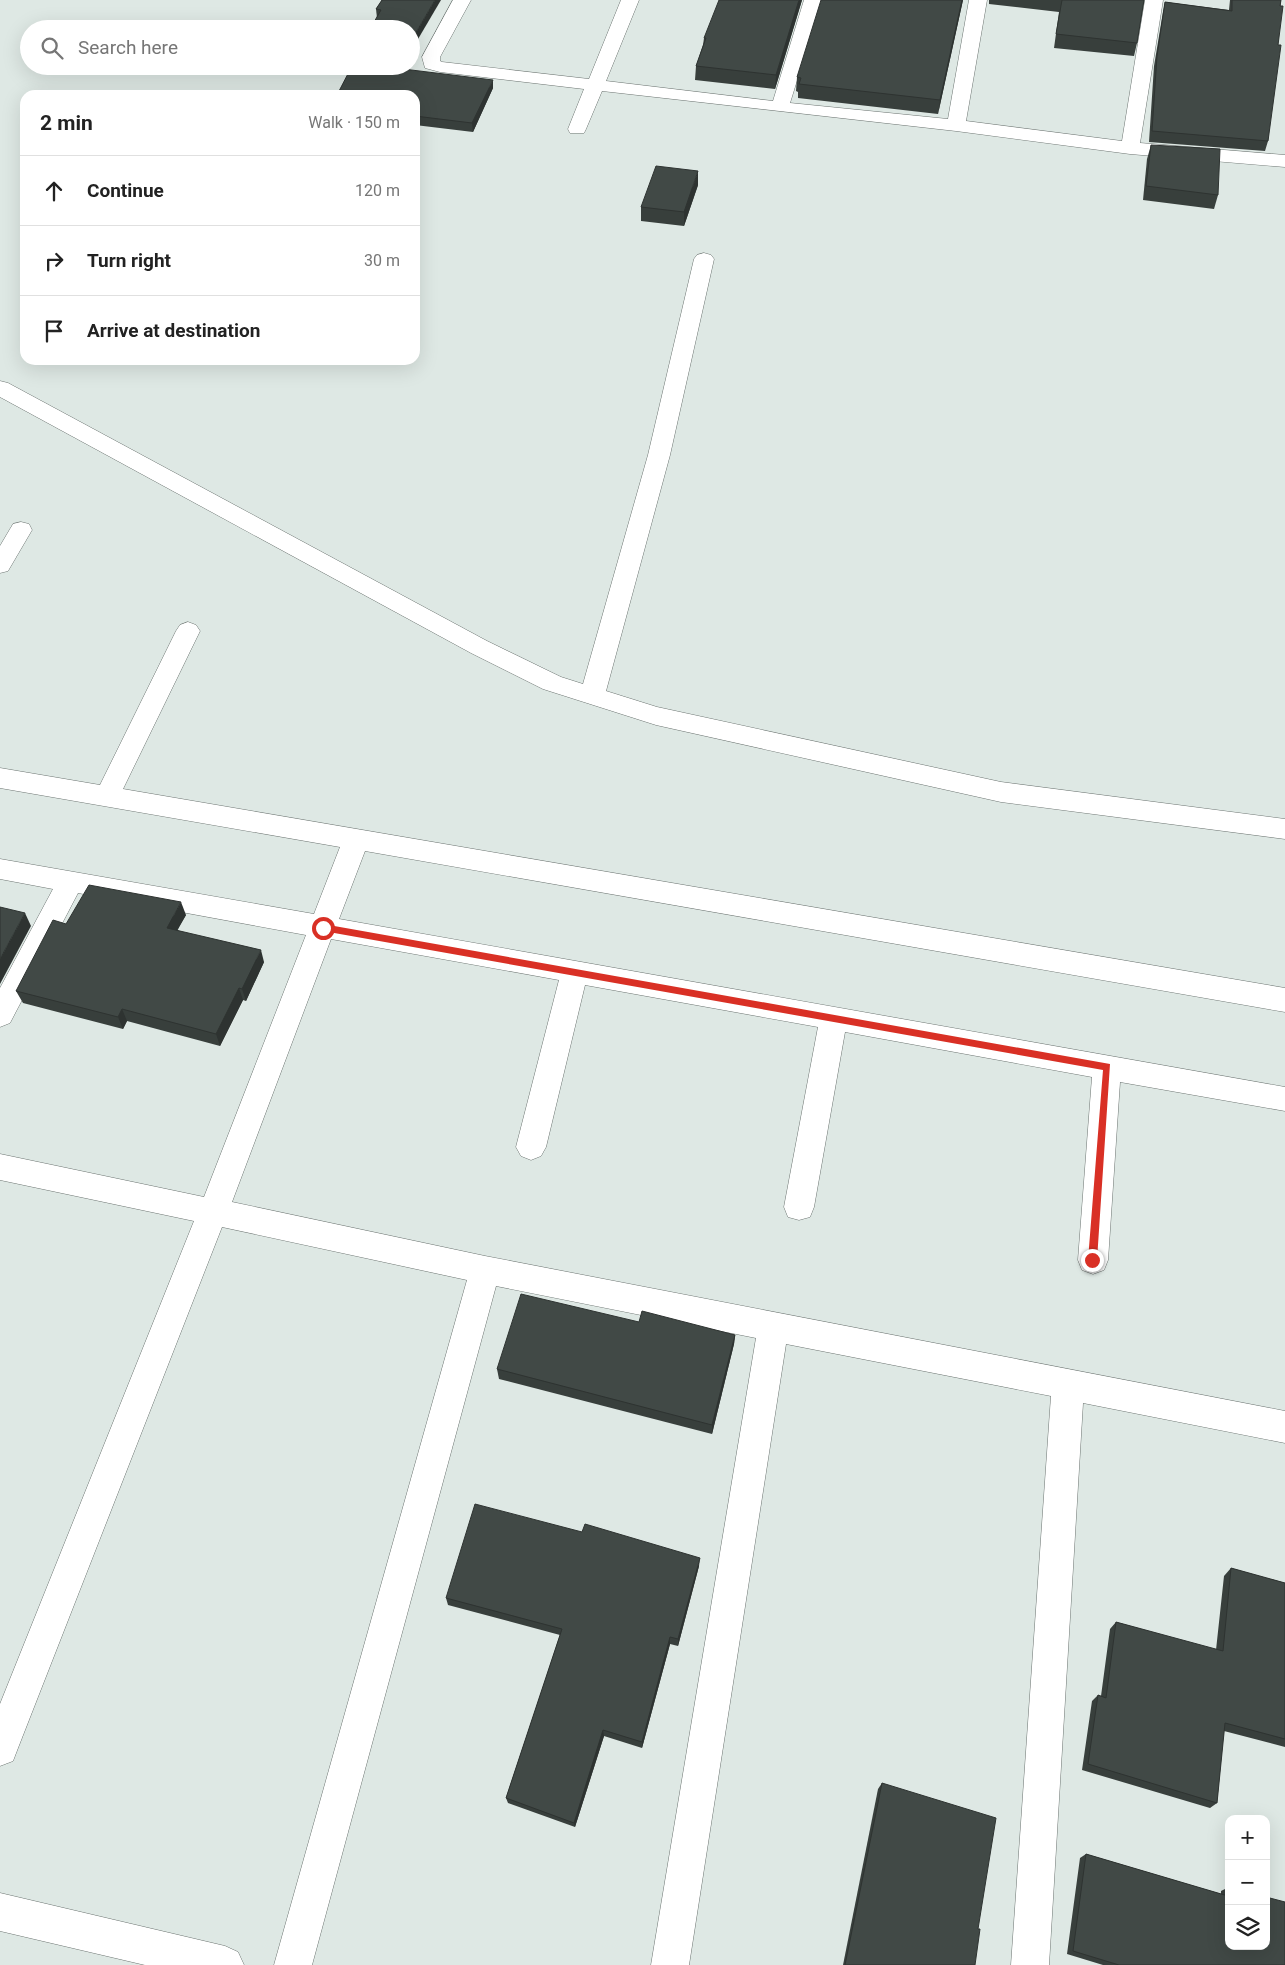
<!DOCTYPE html>
<meta charset="utf-8">
<style>
:root{--surface:#fff;--page:#f2f2f2;--text:#222;--muted:#767676;--line:#e0e0e0}
body{margin:0;font-family:Roboto,sans-serif;background:var(--page);color:var(--text)}
.controls{position:absolute;right:15px;bottom:15px;display:grid;overflow:hidden;border-radius:10px;box-shadow:0 5px 20px #0002}
.controls button{width:45px;height:45px;display:grid;place-items:center;padding:0;border:0;border-bottom:1px solid var(--line);background:var(--surface);color:var(--text);font:25px sans-serif}
.stop{position:absolute;width:15px;height:15px;margin:-11px;border:4px solid #d93025;border-radius:50%;background:#fff}
.stop.end{background:#d93025;border-color:#fff;box-shadow:0 1px 5px #0008}
.list{margin:0;padding:0;list-style:none}
h2{display:flex;justify-content:space-between;align-items:center;height:65px;margin:0;padding:0 20px;font-size:21px}
h2 small{font-size:16px;font-weight:400;color:var(--muted)}
.list li{display:grid;grid-template-columns:32px 1fr auto;gap:15px;align-items:center;box-sizing:border-box;height:70px;padding:0 20px;border-top:1px solid var(--line)}
.list b{display:block;font-size:19px;white-space:nowrap}
.list em{font-size:16px;font-style:normal;color:var(--muted)}
.icon{flex:none;width:28px;height:28px;fill:none;stroke:currentColor;stroke-width:2;stroke-linecap:round;stroke-linejoin:round}
.map{position:relative;flex:none;width:1285px;height:1965px;overflow:hidden}
.search{position:absolute;background:var(--surface);box-shadow:0 5px 20px #0002;left:20px;top:20px;width:400px;height:55px;display:flex;align-items:center;gap:12px;box-sizing:border-box;padding:0 18px;border-radius:28px;color:var(--muted);font-size:19px}
.panel{position:absolute;background:var(--surface);box-shadow:0 5px 20px #0002;left:20px;top:90px;width:400px;height:275px;border-radius:15px}
.map>svg:first-child{display:block}
</style>
<div class="map">
<svg width="1285" height="1965" viewBox="0 0 1285 1965">
<rect width="100%" height="100%" fill="#dee8e4"/>
<g fill="none" stroke-linecap="round" stroke-linejoin="round">
<g stroke="#6c7471" stroke-width="1">
<g id="minor">
<polygon points="453,0 471,0 440,57 440,61 442,62 589,79 621,0 639,0 606,81 773,101 804,0 822,0 790,103 948,119 969,0 987,0 966,121 1122,141 1145,0 1163,0 1140,143 1285,155 1285,167 1130,154 956,131 602,91 586,129 584,133 570,133 568,129 584,89 440,72 425,68 422,57"/>
<polygon points="704,253 711,255 714,259 670,455 606,691 657,707 1001,782 1285,819 1285,839 1001,802 656,725 543,689 471,653 0,397 0,381 8,383 487,641 561,677 583,684 648,455 694,259 697,255"/>
<polygon points="21,522 29,524 32,530 8,571 0,573 0,546 13,524"/>
<polygon points="188,622 196,625 200,631 123,789 1285,988 1285,1012 365,851 339,919 1285,1087 1285,1111 1120,1082 1108,1260 1104,1270 1093,1274 1082,1270 1078,1260 1092,1077 845,1032 814,1207 810,1217 799,1220 788,1217 784,1207 818,1027 585,985 546,1147 541,1156 531,1160 521,1156 516,1147 559,980 331,939 232,1202 485,1256 1285,1411 1285,1443 1083,1403 1049,1965 1011,1965 1051,1396 786,1344 689,1965 651,1965 756,1338 496,1286 312,1965 274,1965 467,1280 222,1227 18,1748 13,1761 0,1766 0,1704 194,1221 0,1180 0,1154 204,1197 306,935 78,893 10,1023 0,1027 0,988 53,889 0,879 0,859 314,914 340,847 0,788 0,768 100,785 176,631 180,625"/>
<polygon points="0,1893 225,1946 238,1952 244,1965 145,1965 0,1931"/>
</g>
</g>
<use href="#minor" fill="#fff" fill-rule="evenodd"/>
</g>
<g fill="#383f3c">
<polygon points="382,0 411,51 377,18 376,9"/>
<polygon points="802,0 775,89 695,80 696,66 703,45 704,38"/>
<polygon points="963,0 938,114 798,98 798,92 796,91 797,77"/>
<polygon points="989,0 1144,0 1137,43 1134,56 1054,48 1059,12 989,4"/>
<polygon points="1230,0 1281,0 1278,45 1268,141 1265,151 1149,142 1154,66 1163,12 1165,2 1229,10"/>
<polygon points="401,69 493,88 473,132 415,125 415,95"/>
<polygon points="1151,145 1218,195 1214,209 1143,200 1147,159"/>
<polygon points="698,185 684,226 641,221 641,207"/>
<polygon points="186,915 177,930 264,962 246,1001 243,1000 220,1046 127,1021 123,1029 23,1003 16,991 66,924"/>
<polygon points="639,1322 735,1335 734,1344 712,1434 499,1379 497,1369"/>
<polygon points="699,1566 678,1646 670,1644 642,1748 604,1736 575,1827 508,1803 506,1798 560,1635 448,1605 446,1598"/>
<polygon points="1231,1568 1285,1583 1285,1747 1224,1731 1217,1803 1210,1808 1082,1770 1092,1701 1098,1695 1101,1696 1110,1629 1116,1622 1216,1650 1224,1576"/>
<polygon points="882,1783 975,1965 843,1965 878,1789"/>
<polygon points="1086,1854 1221,1894 1221,1891 1229,1887 1285,1965 1103,1965 1067,1954 1080,1858"/>
</g>
<g fill="#2e3331">
<polygon points="435,0 441,0 411,51 411,41"/>
<polygon points="799,0 802,0 775,89 776,75"/>
<polygon points="962,0 963,0 938,114 940,100"/>
<polygon points="396,66 402,66 396,77 395,68"/>
<polygon points="493,80 493,88 473,132 472,123"/>
<polygon points="698,171 698,185 684,226 684,212"/>
<polygon points="181,902 186,915 172,940 167,928"/>
<polygon points="25,913 31,926 0,984 0,959"/>
<polygon points="261,950 264,962 246,1001 242,989"/>
<polygon points="239,988 243,1000 220,1046 216,1034"/>
<polygon points="122,1009 127,1021 123,1029 118,1017"/>
<polygon points="735,1335 734,1344 712,1434 712,1425"/>
<polygon points="700,1558 699,1566 678,1646 678,1639"/>
<polygon points="670,1637 670,1644 642,1748 642,1742"/>
<polygon points="603,1730 604,1736 575,1827 574,1823"/>
</g>
<g fill="#414946" stroke="#2e3331">
<polygon points="382,0 435,0 411,41 411,29 370,29 381,10 376,9"/>
<polygon points="719,0 799,0 776,75 696,66 706,38 704,38"/>
<polygon points="821,0 962,0 940,100 799,84 801,78 797,77"/>
<polygon points="1062,0 1144,0 1137,43 1056,34"/>
<polygon points="1232,0 1281,0 1280,6 1283,6 1278,45 1281,45 1268,141 1152,131 1157,56 1165,2 1232,11"/>
<polygon points="352,66 396,66 395,68 493,80 472,123 415,116 415,95 337,95"/>
<polygon points="1151,145 1220,149 1218,195 1146,186"/>
<polygon points="656,166 698,171 684,212 641,207"/>
<polygon points="89,885 181,902 167,928 261,950 242,989 239,988 216,1034 122,1009 118,1017 16,991 53,920 66,924"/>
<polygon points="0,907 25,913 0,959"/>
<polygon points="521,1294 639,1322 642,1311 735,1335 712,1425 497,1369"/>
<polygon points="475,1504 582,1532 585,1524 700,1558 678,1639 670,1637 642,1742 603,1730 574,1823 506,1798 562,1629 446,1598"/>
<polygon points="1231,1568 1285,1583 1285,1739 1225,1723 1217,1803 1088,1764 1098,1695 1106,1698 1116,1622 1223,1651"/>
<polygon points="882,1783 996,1818 978,1929 980,1929 975,1965 845,1965"/>
<polygon points="1086,1854 1228,1896 1229,1889 1229,1946 1266,1946 1266,1897 1285,1902 1285,1965 1119,1965 1073,1951"/>
</g>
<polygon fill="#d93025" points="323,924 1110,1064 1097,1260 1092,1264 1088,1260 1103,1070 323,931 319,928"/>
</svg>
<div class="controls">
<button>+</button>
<button>−</button>
<button><svg class="icon" aria-label="layers" viewBox="0 0 24 24"><path d="M12 4l9 5-9 5-9-5zM3 14l9 5 9-5"/></svg></button>
</div>
<div class="stop" style="left:323px;top:928px"></div>
<div class="stop end" style="left:1092px;top:1260px"></div>
<div class="search"><svg class="icon" aria-label="search" viewBox="0 0 24 24"><circle cx="10" cy="10" r="6"/><path d="M15 15l6 6"/></svg>Search here</div>
<section class="panel">
<h2>2 min<small>Walk · 150 m</small></h2>
<ul class="list">
<li><svg class="icon" aria-label="ahead" viewBox="0 0 24 24"><path d="M12 20V5M6 11l6-6 6 6"/></svg><div><b>Continue</b></div><em>120 m</em></li>
<li><svg class="icon" aria-label="right" viewBox="0 0 24 24"><path d="M7 20v-9h11M14 6l5 5-5 5"/></svg><div><b>Turn right</b></div><em>30 m</em></li>
<li><svg class="icon" aria-label="arrive" viewBox="0 0 24 24"><path d="M6 21V4h12l-3 4 3 4H6"/></svg><div><b>Arrive at destination</b></div></li>
</ul>
</section>
</div>
